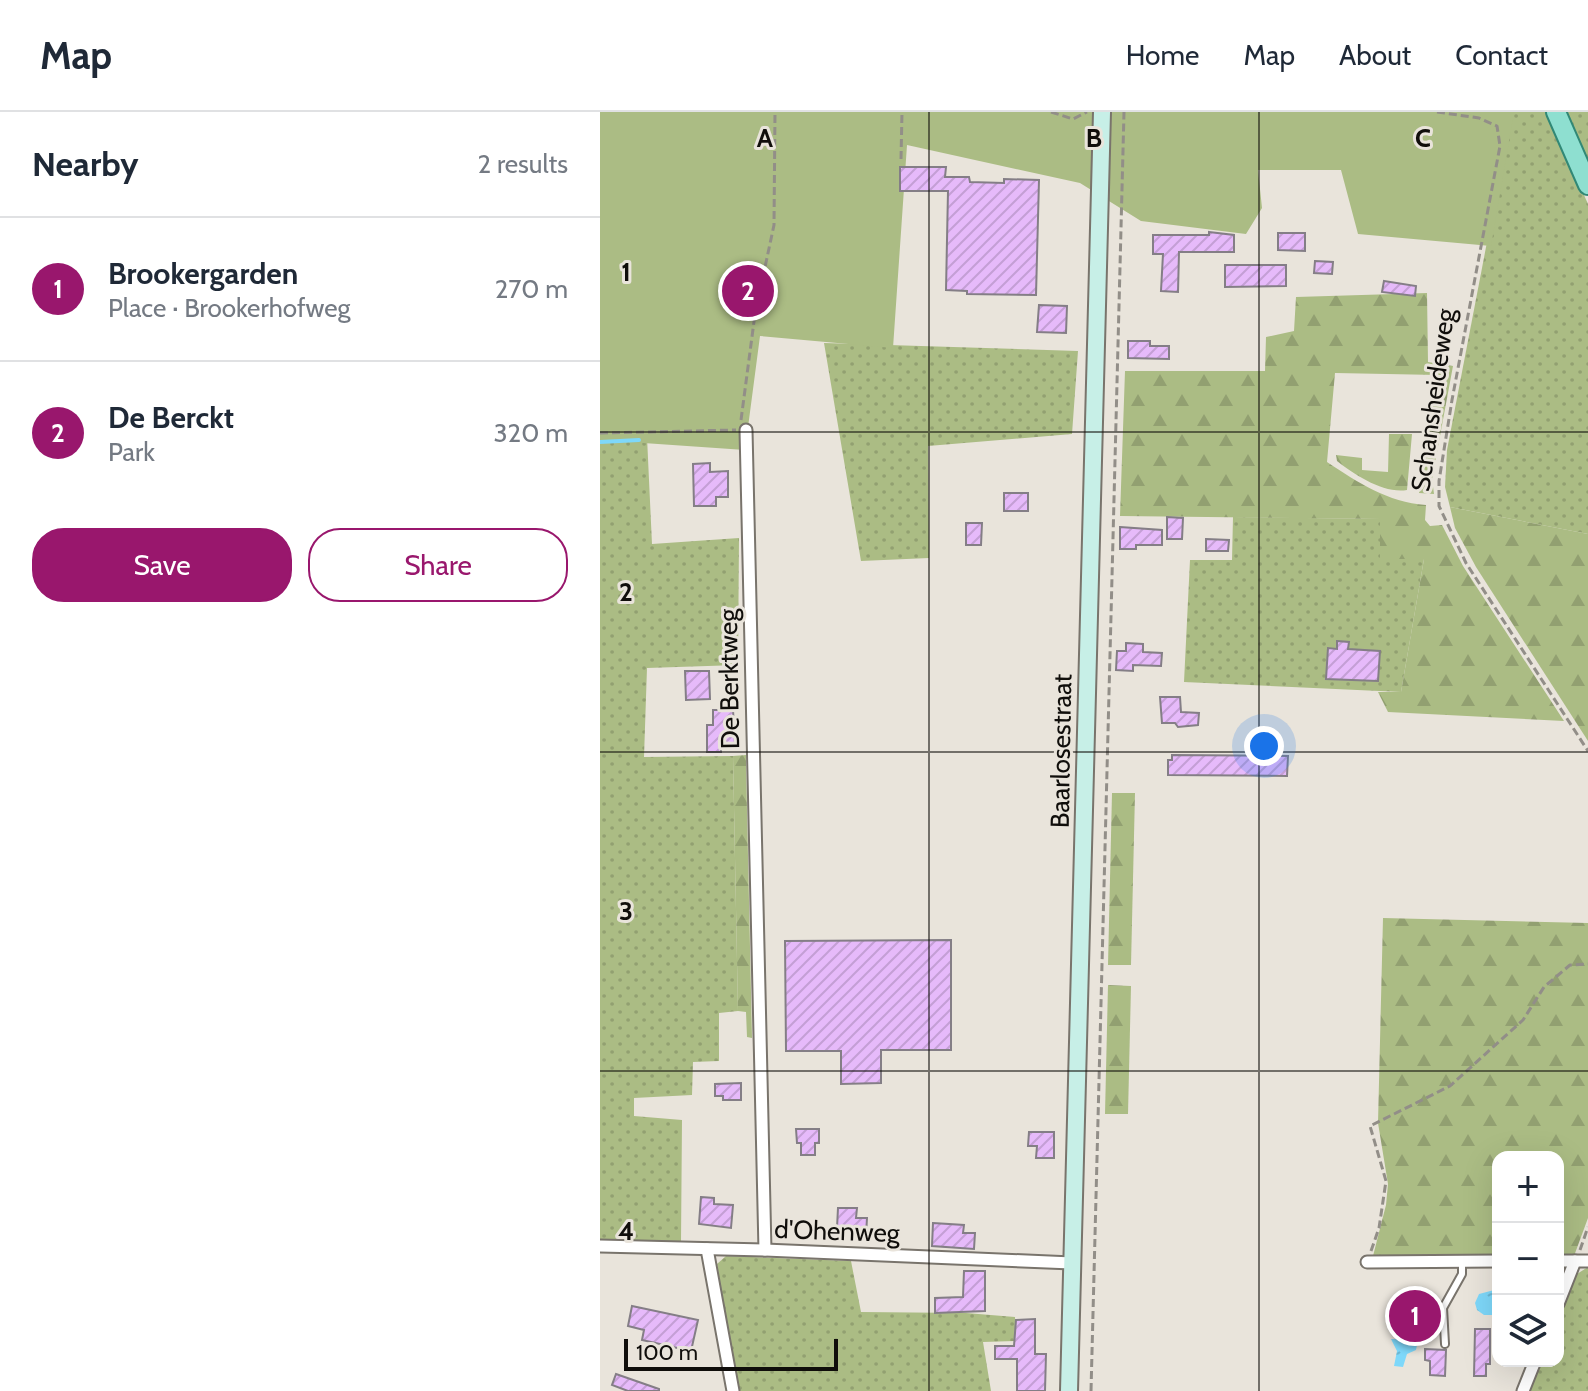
<!DOCTYPE html>
<meta charset="utf-8">
<style>
:root{--surface:#fff;--page:#f2f2f3;--text:#1f2937;--muted:#747a83;--line:#e0e1e3;--accent:#99176d}
body{margin:0;font-family:Cabin,sans-serif;background:var(--page);color:var(--text)}
.controls{position:absolute;right:24px;bottom:24px;display:grid;overflow:hidden;border-radius:16px;box-shadow:0 8px 32px #0002}
.controls button{width:72px;height:72px;display:grid;place-items:center;padding:0;border:0;border-bottom:2px solid var(--line);background:var(--surface);color:var(--text);font:40px sans-serif}
.scale{position:absolute;left:24px;bottom:20px;width:214px;box-sizing:border-box;padding-left:8px;border:4px solid #100e0b;border-top:0;font-size:22px;line-height:28px;white-space:nowrap;color:#100e0b;-webkit-text-stroke:6px #e9e4db;paint-order:stroke}
.you{position:absolute;left:664px;top:634px;width:28px;height:28px;margin:-20px;border:6px solid #fff;border-radius:50%;background:#1a73e8;box-shadow:0 0 0 12px #1a73e833}
.badge{display:grid;place-items:center;width:52px;height:52px;border-radius:50%;background:var(--accent);color:#fff;font-size:26px;font-weight:700}
.pin{position:absolute;translate:-50% -50%;border:4px solid #fff;box-shadow:0 2px 8px #0006}
.list{margin:0;padding:0;list-style:none}
h2{display:flex;justify-content:space-between;align-items:center;height:104px;margin:0;padding:0 32px;font-size:34px}
h2 small{font-size:26px;font-weight:400;color:var(--muted)}
.list li{display:grid;grid-template-columns:52px 1fr auto;gap:24px;align-items:center;box-sizing:border-box;height:144px;padding:0 32px;border-top:2px solid var(--line)}
.list b{display:block;font-size:30px;white-space:nowrap}
.list p{margin:0;font-size:26px;white-space:nowrap;color:var(--muted)}
.list em{font-size:26px;font-style:normal;color:var(--muted)}
.actions{display:flex;gap:16px;padding:24px 32px}
.actions a{flex:1;padding:18px 0;border:2px solid var(--accent);border-radius:32px;text-align:center;font-size:28px;color:var(--accent)}
.actions .main{background:var(--accent);color:#fff}
.icon{flex:none;width:44px;height:44px;fill:none;stroke:currentColor;stroke-width:2;stroke-linecap:round;stroke-linejoin:round}
.map{position:relative;flex:none;width:988px;height:1279px;overflow:hidden}
header{display:flex;align-items:center;gap:48px;box-sizing:border-box;height:112px;padding:0 40px;background:var(--surface);border-bottom:2px solid var(--line)}
header strong{font-size:38px}
nav{display:flex;gap:44px;margin-inline-start:auto;font-size:28px}
main{display:flex}
aside{flex:1;background:var(--surface)}
.map>svg:first-child{display:block}
</style>
<header>
<strong>Map</strong>
<nav><a>Home</a><a>Map</a><a>About</a><a>Contact</a></nav>
</header>
<main>
<aside>
<h2>Nearby<small>2 results</small></h2>
<ul class="list">
<li><span class="badge">1</span><div><b>Brookergarden</b><p>Place · Brookerhofweg</p></div><em>270 m</em></li>
<li><span class="badge">2</span><div><b>De Berckt</b><p>Park</p></div><em>320 m</em></li>
</ul>
<div class="actions"><a class="main">Save</a><a>Share</a></div>
</aside>
<div class="map">
<svg width="988" height="1279" viewBox="0 0 988 1279">
<defs>
<pattern id="grass-dots" width="8" height="8" patternUnits="userSpaceOnUse" patternTransform="scale(2)"><rect width="8" height="8" fill="#abbc84"/><path d="M2 2h.1M6 6h.1" fill="none" stroke="#92a071" stroke-width="1.8" stroke-linecap="round"/></pattern>
<pattern id="forest-firs" width="22" height="20" patternUnits="userSpaceOnUse" patternTransform="scale(2)"><rect width="22" height="20" fill="#abbc84"/><path d="M5 1l3.5 6h-7zM16 11l3.5 6h-7z" fill="#92a071"/></pattern>
<pattern id="water-ripples" width="26" height="14" patternUnits="userSpaceOnUse" patternTransform="scale(2)"><rect width="26" height="14" fill="#7ed8fa"/><path d="M2 4q2-2 4 0t4 0M15 11q2-2 4 0t4 0" fill="none" stroke="#6cb8d5"/></pattern>
<pattern id="building-hatch" width="6" height="6" patternUnits="userSpaceOnUse" patternTransform="scale(2)"><rect width="6" height="6" fill="#e6bafa"/><path d="M-1 1l2-2M0 6l6-6M5 7l2-2" fill="none" stroke="#c49fd5"/></pattern>
</defs>
<rect width="100%" height="100%" fill="#e9e4db"/>
<g fill="url(#grass-dots)">
<polygon points="912,0 947,0 988,92 988,422 850,395 845,375 847,338"/>
<polygon points="965,0 988,0 988,53"/>
<polygon points="224,231 478,239 472,322 328,334 329,446 261,449"/>
<polygon points="47,325 52,432 139,426 138,553 47,556 44,645 133,644 138,899 119,901 119,949 93,950 92,983 34,986 34,1004 82,1008 81,1130 0,1128 0,327"/>
<polygon points="633,405 780,407 824,447 801,580 584,570 590,448 632,448"/>
<polygon points="126,1144 251,1149 261,1200 366,1201 415,1205 415,1229 383,1230 391,1279 138,1279 117,1152"/>
<polygon points="988,1155 988,1279 929,1279 942,1249 958,1249 958,1209 977,1162"/>
</g>
<g fill="url(#forest-firs)">
<path d="M827 181 828 250 853 254 832 367 834 382 819 381 838 263 735 261 727 350C759 371 787 390 826 393L825 408 830 414 842 413 863 454 964 609 788 600 778 580H801L824 447H780V407L520 404 525 259H665L666 225 694 219 696 185Z"/>
<path d="M789 322H812L807 378C784 382 755 363 737 349L736 343 762 346V358L788 360Z"/>
<polygon points="850,395 988,422 988,629 876,455 855,416"/>
<polygon points="146,643 146,652 152,926 147,925 146,900 138,899 133,644"/>
<polygon points="512,681 535,681 531,853 508,853"/>
<polygon points="783,806 988,811 988,1106 974,1144 958,1145 958,1045 898,1045 898,1146 775,1147 773,1144 786,1093 788,1072 778,1011"/>
<polygon points="508,873 531,874 528,1002 505,1002"/>
</g>
<polygon fill="#abbc84" points="0,0 914,0 891,134 758,122 741,58 658,58 662,96 646,122 541,109 480,71 307,33 293,236 160,224 145,338 0,328"/>
<g fill="url(#water-ripples)">
<polygon points="898,1177 898,1203 884,1203 877,1198 875,1191 879,1182"/>
<polygon points="791,1227 818,1228 816,1238 807,1242 803,1255 794,1254 797,1239"/>
</g>
<g fill="none" stroke-linecap="round" stroke-linejoin="round">
<polyline stroke="#7ed8fa" stroke-width="4" points="0,330 39,328"/>
</g>
<g fill="url(#building-hatch)" stroke="#847e86" stroke-width="2">
<polygon points="300,55 346,55 345,65 369,65 370,70 404,71 404,67 439,68 436,183 367,182 367,179 346,178 348,79 300,79"/>
<polygon points="609,120 634,123 634,140 579,140 578,180 561,179 563,142 553,142 553,123 609,123"/>
<polygon points="678,121 705,121 705,139 678,138"/>
<polygon points="715,149 733,150 732,162 714,161"/>
<polygon points="625,153 686,153 686,174 625,175"/>
<polygon points="784,169 816,174 815,184 782,180"/>
<polygon points="439,193 467,194 466,221 437,220"/>
<polygon points="528,229 550,229 550,234 569,234 569,247 528,246"/>
<polygon points="110,351 110,360 128,359 128,385 116,385 116,394 94,394 93,352"/>
<rect x="404" y="381" width="24" height="18"/>
<polygon points="567,405 583,406 582,427 567,427"/>
<polygon points="366,411 382,411 381,433 366,433"/>
<polygon points="520,415 562,418 562,433 536,433 536,437 520,437"/>
<polygon points="606,427 629,428 628,439 606,439"/>
<polygon points="737,529 749,530 748,537 780,539 778,569 726,567 728,536 737,537"/>
<polygon points="526,531 543,532 543,540 562,541 561,554 533,553 533,559 516,558 517,539 526,539"/>
<polygon points="85,559 109,559 110,587 86,588"/>
<polygon points="560,585 580,585 581,600 599,601 598,613 578,615 575,611 562,611"/>
<polygon points="113,598 133,598 135,632 121,633 121,640 107,640 107,613 113,613"/>
<polygon points="572,643 688,644 687,664 568,663 568,648 572,648"/>
<polygon points="351,828 351,938 281,938 281,971 241,972 241,939 186,939 185,829"/>
<polygon points="141,971 141,988 123,988 123,984 115,984 115,972"/>
<polygon points="196,1017 219,1017 219,1031 215,1031 215,1043 201,1043 201,1031 197,1031"/>
<polygon points="429,1020 454,1020 454,1046 436,1046 437,1034 428,1034"/>
<polygon points="101,1085 114,1086 114,1092 133,1093 131,1116 99,1112"/>
<polygon points="238,1096 257,1096 256,1106 267,1106 266,1124 250,1123 251,1117 237,1116"/>
<polygon points="333,1111 364,1113 363,1121 375,1121 374,1137 332,1134"/>
<polygon points="364,1159 385,1159 385,1199 335,1201 335,1186 363,1185"/>
<polygon points="32,1194 98,1208 91,1239 42,1228 44,1218 28,1214"/>
<polygon points="799,1194 832,1195 832,1213 813,1213 813,1221 799,1221"/>
<polygon points="435,1207 435,1242 446,1242 445,1279 417,1279 417,1247 395,1247 395,1234 414,1234 416,1208"/>
<polygon points="875,1217 890,1217 890,1252 886,1252 886,1264 874,1264"/>
<polygon points="825,1237 846,1238 845,1264 830,1263 830,1249 825,1248"/>
<polygon points="16,1262 59,1277 59,1279 28,1279 12,1273"/>
</g>
<g fill="none" stroke-linecap="round" stroke-linejoin="round">
<g stroke="#79746c" stroke-width="10">
<polyline id="lane" points="845,1232 843,1196 862,1162 862,1150"/>
</g>
<g stroke="#79746c" stroke-width="15">
<g id="street">
<polyline points="146,318 165,1138"/>
<polyline points="0,1134 165,1138 472,1151"/>
<polyline points="107,1137 133,1279"/>
<polyline points="958,1149 988,1149"/>
<polyline points="767,1150 898,1149"/>
<polyline points="958,1192 975,1149"/>
<polyline points="923,1279 935,1249"/>
</g>
</g>
<g stroke="#79746c" stroke-width="20">
<polyline id="secondary" points="469,1279 502,0"/>
</g>
<g stroke="#318876" stroke-width="22">
<polyline id="primary" points="956,0 988,73"/>
</g>
<g stroke="#928e88" stroke-width="3" stroke-dasharray="8 4" stroke-linecap="butt">
<polyline points="451,0 473,7 487,0"/>
<polyline points="837,0 879,6 897,14 900,34 852,288 839,369 839,394 866,451 988,639"/>
<polyline points="301,47 302,0"/>
<polyline points="141,308 155,202 174,113 175,0"/>
<polyline points="0,321 136,318"/>
<polyline points="980,1138 988,1115"/>
<polyline points="771,1139 779,1116 786,1069 770,1014 850,974 923,908 944,875 970,853 988,852"/>
<polyline points="491,1279 524,0"/>
</g>
<use href="#lane" stroke="#fff" stroke-width="6"/>
<use href="#street" stroke="#fff" stroke-width="11"/>
<use href="#secondary" stroke="#c7efe7" stroke-width="16"/>
<use href="#primary" stroke="#8edfd0" stroke-width="18"/>
</g>
<path fill="none" stroke="#100e0b" stroke-width="2" stroke-opacity="0.55" d="M329 0V1279M659 0V1279M0 320H988M0 640H988M0 959H988"/>
<g text-anchor="middle" dominant-baseline="central" stroke-width="6" stroke-linejoin="round" paint-order="stroke">
<g font-size="26" fill="#100e0b" stroke="#e9e4db">
<text transform="translate(833 288) rotate(-82)">Schansheideweg</text>
<text transform="translate(129 567) rotate(-91)">De Berktweg</text>
<text transform="translate(461 639) rotate(-89)">Baarlosestraat</text>
<text transform="translate(237 1119) rotate(2)">d'Ohenweg</text>
</g>
</g>
<g font-size="26" text-anchor="middle" font-weight="bold" fill="#100e0b" stroke="#e9e4db" stroke-width="6" stroke-linejoin="round" paint-order="stroke">
<text x="165" y="35">A</text>
<text x="494" y="35">B</text>
<text x="823" y="35">C</text>
<text x="26" y="169">1</text>
<text x="26" y="489">2</text>
<text x="26" y="808">3</text>
<text x="26" y="1128">4</text>
</g>
</svg>
<div class="controls">
<button>+</button>
<button>−</button>
<button><svg class="icon" aria-label="layers" viewBox="0 0 24 24"><path d="M12 4l9 5-9 5-9-5zM3 14l9 5 9-5"/></svg></button>
</div>
<div class="scale">100 m</div>
<div class="you"></div>
<div class="pin badge" style="left:815px;top:1204px">1</div>
<div class="pin badge" style="left:148px;top:179px">2</div>
</div>
</main>
